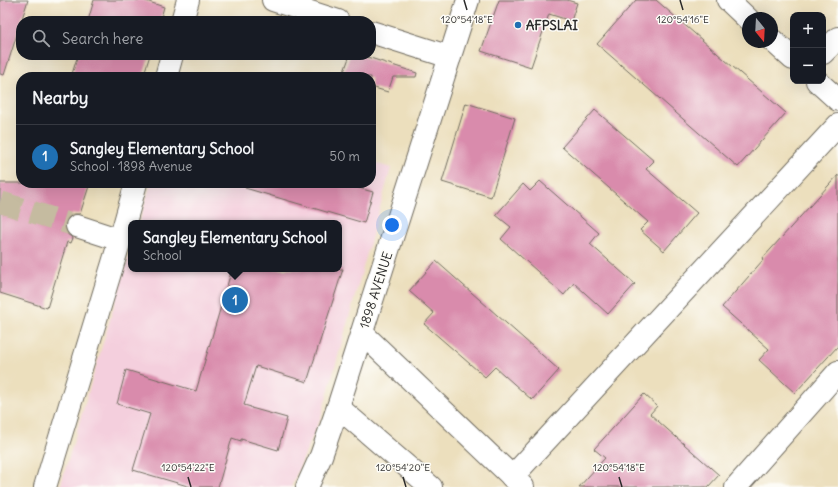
<!DOCTYPE html>
<meta charset="utf-8">
<style>
:root{--surface:#171b24;--page:#20242c;--text:#f1f3f6;--muted:#9ea1a6;--line:#363941;--accent:#1f6fb2}
body{margin:0;font-family:Delius,sans-serif;background:var(--page);color:var(--text)}
.controls{position:absolute;right:12px;top:12px;display:grid;overflow:hidden;border-radius:8px;box-shadow:0 4px 16px #0002}
.controls button{width:36px;height:36px;display:grid;place-items:center;padding:0;border:0;border-bottom:1px solid var(--line);background:var(--surface);color:var(--text);font:20px sans-serif}
.compass{position:absolute;left:742px;top:12px;width:36px;height:36px;border-radius:50%;background:var(--surface);box-shadow:0 4px 16px #0002;rotate:162deg}
.you{position:absolute;left:392px;top:225px;width:14px;height:14px;margin:-10px;border:3px solid #fff;border-radius:50%;background:#1a73e8;box-shadow:0 0 0 6px #1a73e833}
.badge{display:grid;place-items:center;width:26px;height:26px;border-radius:50%;background:var(--accent);color:#fff;font-size:13px;font-weight:700}
.pin{position:absolute;translate:-50% -50%;border:2px solid #fff;box-shadow:0 1px 4px #0006}
.popup{position:absolute;left:128px;top:220px;width:214px;height:52px;box-sizing:border-box;display:grid;place-content:center;border-radius:8px;background:var(--surface);filter:drop-shadow(0 1px 3px #0005);font-size:13px;white-space:nowrap;color:var(--muted)}
.popup b{font-size:15px;color:var(--text)}
.popup::after{content:'';position:absolute;left:50%;top:100%;margin-left:-8px;border:8px solid transparent;border-top-color:var(--surface)}
.list{margin:0;padding:0;list-style:none}
h2{display:flex;justify-content:space-between;align-items:center;height:52px;margin:0;padding:0 16px;font-size:17px}
h2 small{font-size:13px;font-weight:400;color:var(--muted)}
.list li{display:grid;grid-template-columns:26px 1fr auto;gap:12px;align-items:center;box-sizing:border-box;height:64px;padding:0 16px;border-top:1px solid var(--line)}
.list b{display:block;font-size:15px;white-space:nowrap}
.list p{margin:0;font-size:13px;white-space:nowrap;color:var(--muted)}
.list em{font-size:13px;font-style:normal;color:var(--muted)}
.icon{flex:none;width:22px;height:22px;fill:none;stroke:currentColor;stroke-width:2;stroke-linecap:round;stroke-linejoin:round}
.map{position:relative;flex:none;width:838px;height:487px;overflow:hidden}
.search{position:absolute;background:var(--surface);box-shadow:0 4px 16px #0002;left:16px;top:16px;width:360px;height:44px;display:flex;align-items:center;gap:10px;box-sizing:border-box;padding:0 14px;border-radius:16px;color:var(--muted);font-size:15px}
.panel{position:absolute;background:var(--surface);box-shadow:0 4px 16px #0002;left:16px;top:72px;width:360px;height:116px;border-radius:16px}
.map>svg:first-child{display:block}
</style>
<div class="map">
<svg width="838" height="487" viewBox="0 0 838 487">
<rect width="100%" height="100%" fill="#fdfcf7"/>
<filter id="ink" filterUnits="userSpaceOnUse"><feTurbulence type="fractalNoise" baseFrequency=".025" numOctaves="2"/><feDisplacementMap in="SourceGraphic" scale="8" xChannelSelector="R" yChannelSelector="G"/><feConvolveMatrix kernelMatrix="1 2 1 2 8 2 1 2 1" color-interpolation-filters="sRGB"/></filter>
<filter id="wash" filterUnits="userSpaceOnUse"><feTurbulence type="fractalNoise" baseFrequency=".012" numOctaves="4" result="noise"/><feDisplacementMap in="SourceGraphic" scale="16" xChannelSelector="R" yChannelSelector="G"/><feGaussianBlur stdDeviation="0.9" result="paint"/><feColorMatrix in="noise" values="0 0 0 0 0 0 0 0 0 0 0 0 0 0 0 0 0 1.4 0 .05"/><feComposite in="paint" operator="in"/></filter>
<g filter="url(#wash)">
<rect width="100%" height="100%" fill="#ecdfbd"/>
<polygon fill="#f4cfdd" points="371,162 391,168 321,417 291,487 60,487 131,249 131,269 339,269 339,223 139,223 151,183 371,183"/>
<g id="blocks">
<g fill="#d98bac">
<polygon points="0,0 28,0 4,75 0,74"/>
<polygon points="94,0 143,0 164,7 160,21 88,21"/>
<polygon points="499,0 567,0 577,3 571,21 549,14 531,67 481,51"/>
<polygon points="636,0 656,0 786,113 738,167 597,44"/>
<polygon points="78,55 150,55 143,77 71,77"/>
<polygon points="350,55 361,55 417,73 416,77 393,77 388,92 371,87 371,77 342,77"/>
<polygon points="466,103 515,118 491,197 442,182"/>
<polygon points="595,110 654,161 646,169 697,213 664,251 640,230 648,222 562,147"/>
<polygon points="838,175 838,346 795,393 759,360 769,349 722,307 763,260 762,259"/>
<polygon points="540,181 599,233 590,244 635,284 608,314 574,283 564,295 501,239 511,227 496,215 523,184 530,191"/>
<polygon points="0,183 90,183 80,214 74,214 69,216 65,222 65,229 67,234 73,238 71,243 67,242 47,308 0,293"/>
<polygon points="246,183 341,183 373,192 364,223 245,188"/>
<polygon points="436,261 559,370 532,400 495,367 485,377 424,324 434,313 409,291"/>
<polygon points="232,269 343,269 307,382 256,366 244,405 251,407 251,408 287,418 278,450 241,439 241,441 232,438 218,487 191,487 133,470 150,414 117,404 126,370 196,391"/>
<polygon points="644,394 657,406 650,414 719,475 708,487 579,487 605,458 594,449"/>
</g>
</g>
</g>
<g filter="url(#ink)">
<use href="#blocks" fill-opacity="0" stroke="#6f6a5e" stroke-width="1"/>
<g fill="none" stroke-linecap="round" stroke-linejoin="round">
<polyline stroke="#c5bba0" stroke-width="22" stroke-dasharray="22 11" stroke-linecap="butt" points="0,202 77,226"/>
<g stroke="#6f6a5e" stroke-width="24">
<g id="minor">
<polyline points="273,0 338,21"/>
<polyline points="728,0 748,19"/>
<polyline points="182,21 188,0"/>
<polyline points="371,32 450,57"/>
<polyline points="772,40 793,59"/>
<polyline points="823,53 838,38"/>
<polyline points="166,77 172,55"/>
<polyline points="817,81 838,100"/>
<polyline points="77,226 120,240"/>
<polyline points="362,333 523,487"/>
<polyline points="338,407 431,487"/>
<polyline points="512,477 838,125"/>
<polyline points="45,487 120,240 136,183"/>
<polyline points="736,487 838,372"/>
</g>
</g>
<g stroke="#6f6a5e" stroke-width="24">
<polyline id="tertiary" points="307,487 321,456 338,407 468,0"/>
</g>
<use href="#minor" stroke="#fff" stroke-width="22"/>
<use href="#tertiary" stroke="#fff" stroke-width="22"/>
</g>
</g>
<path fill="none" stroke="#2b2b2b" stroke-width="1.5" d="M464 0 467 10M680 0 683 10M188 477 191 487M403 477 406 487M619 477 622 487"/>
<circle fill="#1f6fb2" stroke="#fdfcf7" stroke-width="1.5" cx="518" cy="25" r="4"/>
<g text-anchor="middle" dominant-baseline="central" stroke-width="3" stroke-linejoin="round" paint-order="stroke">
<g font-size="13" font-weight="bold" fill="#2b2b2b" stroke="#fdfcf7" text-anchor="start">
<text x="526" y="25">AFPSLAI</text>
</g>
<g font-size="13" fill="#2b2b2b" stroke="#fdfcf7">
<text transform="translate(376 290) rotate(-72)">1898 AVENUE</text>
</g>
</g>
<g font-size="10" text-anchor="middle" fill="#2b2b2b" stroke="#fdfcf7" stroke-width="3" stroke-linejoin="round" paint-order="stroke">
<text x="467" y="23">120°54'18"E</text>
<text x="683" y="23">120°54'16"E</text>
<text x="188" y="471">120°54'22"E</text>
<text x="403" y="471">120°54'20"E</text>
<text x="619" y="471">120°54'18"E</text>
</g>
</svg>
<div class="controls">
<button>+</button>
<button>−</button>
</div>
<svg class="compass" viewBox="-18 -18 36 36"><path d="M0-13l5 13h-10z" fill="#e53935"/><path d="M0 13l5-13h-10z" fill="#9ea1a6"/></svg>
<div class="you"></div>
<div class="pin badge" style="left:235px;top:300px">1</div>
<div class="popup"><b>Sangley Elementary School</b>School</div>
<div class="search"><svg class="icon" aria-label="search" viewBox="0 0 24 24"><circle cx="10" cy="10" r="6"/><path d="M15 15l6 6"/></svg>Search here</div>
<section class="panel">
<h2>Nearby<small></small></h2>
<ul class="list">
<li><span class="badge">1</span><div><b>Sangley Elementary School</b><p>School · 1898 Avenue</p></div><em>50 m</em></li>
</ul>
</section>
</div>
